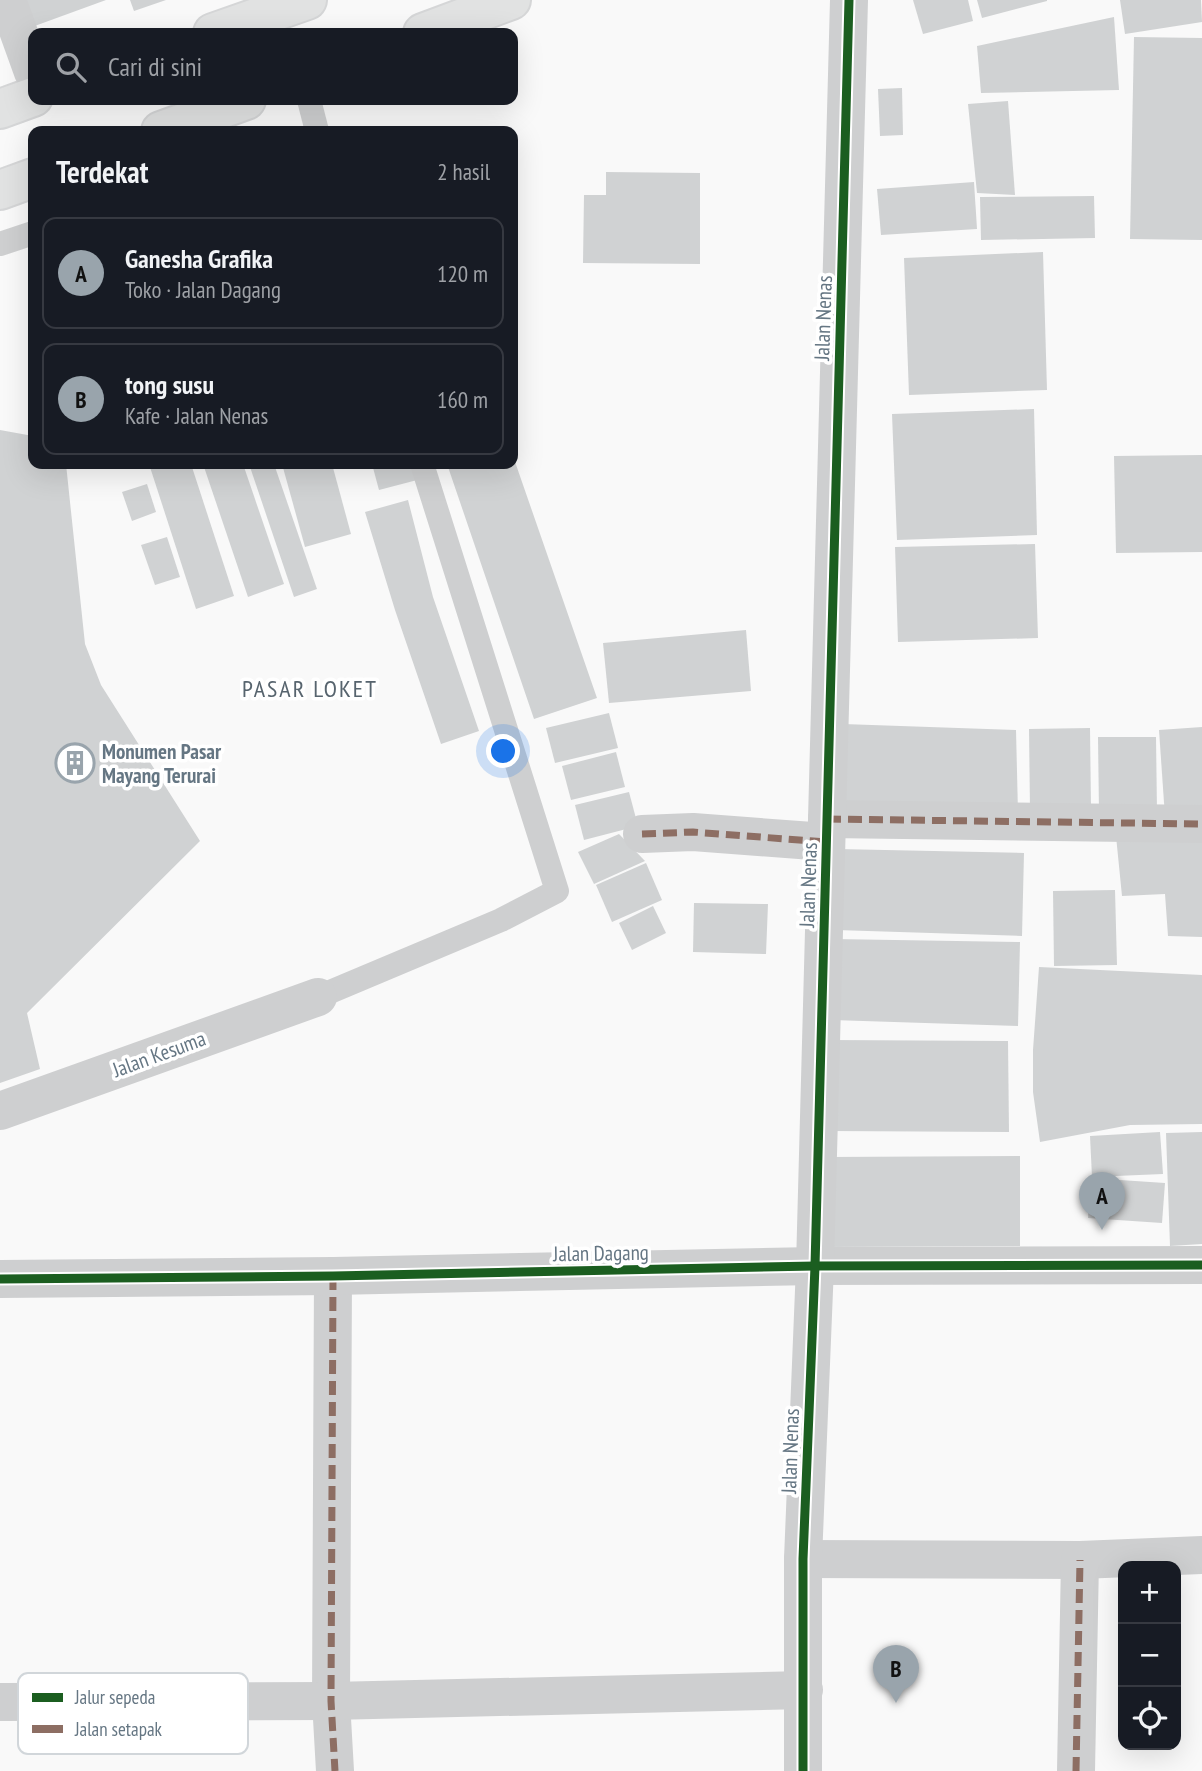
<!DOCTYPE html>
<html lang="id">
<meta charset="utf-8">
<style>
:root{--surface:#171b24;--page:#20242c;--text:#f1f3f6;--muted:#9ea1a6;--line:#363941;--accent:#99a4ac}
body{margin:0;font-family:"PT Sans Narrow",sans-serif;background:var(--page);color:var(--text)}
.controls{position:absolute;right:21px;bottom:21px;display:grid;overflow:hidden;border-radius:14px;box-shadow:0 7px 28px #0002}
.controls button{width:63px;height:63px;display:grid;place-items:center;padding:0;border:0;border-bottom:2px solid var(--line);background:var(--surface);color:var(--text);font:35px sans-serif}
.you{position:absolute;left:504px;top:752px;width:24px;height:24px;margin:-18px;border:5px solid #fff;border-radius:50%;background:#1a73e8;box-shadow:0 0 0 10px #1a73e833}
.badge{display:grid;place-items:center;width:46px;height:46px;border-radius:50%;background:var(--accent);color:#111;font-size:23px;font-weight:700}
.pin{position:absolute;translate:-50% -58px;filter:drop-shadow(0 2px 4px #0008)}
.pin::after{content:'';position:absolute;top:37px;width:24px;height:21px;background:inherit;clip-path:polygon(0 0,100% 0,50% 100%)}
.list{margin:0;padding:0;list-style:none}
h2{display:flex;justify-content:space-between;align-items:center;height:91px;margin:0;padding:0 28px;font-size:30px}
h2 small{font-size:23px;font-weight:400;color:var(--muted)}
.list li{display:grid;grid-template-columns:46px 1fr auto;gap:21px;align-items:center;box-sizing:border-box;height:112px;margin:0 14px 14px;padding:0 14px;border:2px solid var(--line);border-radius:14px}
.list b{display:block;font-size:26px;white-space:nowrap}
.list p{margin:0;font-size:23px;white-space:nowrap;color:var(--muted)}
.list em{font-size:23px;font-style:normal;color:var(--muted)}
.icon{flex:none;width:38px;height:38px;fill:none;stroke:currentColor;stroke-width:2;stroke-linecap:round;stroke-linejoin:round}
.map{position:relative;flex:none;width:1202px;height:1771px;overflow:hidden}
.search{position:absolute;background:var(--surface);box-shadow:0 7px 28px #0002;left:28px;top:28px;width:490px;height:77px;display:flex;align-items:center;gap:18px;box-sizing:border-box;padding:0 24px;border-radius:14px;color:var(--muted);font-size:26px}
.panel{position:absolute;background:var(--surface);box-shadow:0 7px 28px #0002;left:28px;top:126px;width:490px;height:343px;border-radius:14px}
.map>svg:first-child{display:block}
</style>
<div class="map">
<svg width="1202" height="1771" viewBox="0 0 1202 1771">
<rect width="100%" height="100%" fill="#f9f9f9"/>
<g fill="#d0d2d3">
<polygon points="11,0 106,0 21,31"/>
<polygon points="130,0 166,0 134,11"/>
<polygon points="913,0 968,0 973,21 923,34"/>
<polygon points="977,0 1047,0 1047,1 982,18"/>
<polygon points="1120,0 1201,0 1202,22 1125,34"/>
<polygon points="1114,17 1119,90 981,93 977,46"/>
<polygon points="1134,37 1202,38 1202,240 1130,239"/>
<polygon points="902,88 903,135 880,136 878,89"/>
<polygon points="1008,101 1015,195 977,193 968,104"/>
<polygon points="606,172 700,173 700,264 583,263 584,195 606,195"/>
<polygon points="974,182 977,229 881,235 877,189"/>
<polygon points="1094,196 1095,238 981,240 980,197"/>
<polygon points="1043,252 1047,390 909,395 904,258"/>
<polygon points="1034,409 1037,535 897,540 892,414"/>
<polygon points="0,430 33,436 33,464 66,464 85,644 101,685 200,841 27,1013 40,1069 0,1083"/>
<polygon points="1202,455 1202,552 1116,553 1114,456"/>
<polygon points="513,456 597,698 534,719 447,464 513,464"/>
<polygon points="149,464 191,464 234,596 196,609"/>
<polygon points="203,464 243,464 284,584 248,597"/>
<polygon points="249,464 274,464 317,589 294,597"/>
<polygon points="282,464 332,464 351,534 305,547"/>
<polygon points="372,464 417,464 421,479 379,490"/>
<polygon points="147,484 156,512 132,521 122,492"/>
<polygon points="408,500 433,597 479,731 441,744 395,610 365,512"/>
<polygon points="167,537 180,577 155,585 141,545"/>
<polygon points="1035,544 1038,638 898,642 895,547"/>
<polygon points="746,630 751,691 609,703 603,643"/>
<polygon points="609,713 618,748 555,763 546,728"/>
<polygon points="843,724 1016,730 1018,813 836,813"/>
<polygon points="1202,727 1202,815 1165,817 1159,730"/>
<polygon points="1090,728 1091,809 1030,810 1029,729"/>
<polygon points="1098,737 1156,737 1157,812 1099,813"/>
<polygon points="616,752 625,787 571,800 562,766"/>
<polygon points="629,792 638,826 584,840 575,805"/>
<polygon points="619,834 645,861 594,884 578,852"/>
<polygon points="1116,836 1202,841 1202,937 1168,936 1165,894 1122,896"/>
<polygon points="837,849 1024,853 1022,936 836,930"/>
<polygon points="646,863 662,900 612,922 596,885"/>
<polygon points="1115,890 1117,965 1054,966 1053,891"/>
<polygon points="694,903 768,904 766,954 693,952"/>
<polygon points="653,906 666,933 632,950 619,923"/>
<polygon points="833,939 1020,942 1018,1026 832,1020"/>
<polygon points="1039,967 1202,975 1202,1124 1130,1125 1040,1142 1033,1092 1033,1050"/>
<polygon points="829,1040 1008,1041 1009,1132 829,1131"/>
<polygon points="1160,1132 1163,1174 1092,1177 1090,1136"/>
<polygon points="1202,1132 1202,1244 1170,1246 1166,1133"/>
<polygon points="1020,1156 1020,1246 827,1247 827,1157"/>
<polygon points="1090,1178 1165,1183 1162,1223 1088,1218"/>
</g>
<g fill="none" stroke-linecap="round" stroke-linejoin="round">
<g stroke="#d5d6d7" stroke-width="42">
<g id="primary">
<polyline points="213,33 307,0"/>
<polyline points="423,33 511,0"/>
<polyline points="0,109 33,97"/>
<polyline points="161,131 246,100"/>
<polyline points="0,190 33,178"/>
</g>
</g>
<g stroke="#cecfd0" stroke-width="24">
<polyline points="309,100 317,131"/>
<polyline points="0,244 33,233"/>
<polyline points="318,997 501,920 557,891 422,464"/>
</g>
<g stroke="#cecfd0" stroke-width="38">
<polyline points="7,0 33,72"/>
<polyline points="827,819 1202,824"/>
<polyline points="642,834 693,832 826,842"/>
<polyline points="0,1111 318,997"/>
<polyline points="333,1276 331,1701 335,1771"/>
<polyline points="0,1279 333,1276 815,1266 1202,1265"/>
<polyline points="803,1559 1080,1560 1202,1555"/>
<polyline points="0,1702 331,1701 804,1690"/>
<polyline points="803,1771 803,1559 815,1266 849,0"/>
<polyline points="1076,1771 1080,1560"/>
</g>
<use href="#primary" stroke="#e1e2e2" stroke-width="38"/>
<g stroke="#8d6e63" stroke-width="7" stroke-dasharray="14 7" stroke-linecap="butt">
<polyline points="827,819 1202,824"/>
<polyline points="642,834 693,832 826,842"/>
<polyline points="333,1276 331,1701 335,1771"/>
<polyline points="1076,1771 1080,1560"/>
</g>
<g stroke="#fff" stroke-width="13">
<g id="cycleway">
<polyline points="0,1279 333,1276 815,1266 1202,1265"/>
<polyline points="803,1771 803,1559 815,1266 849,0"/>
</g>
</g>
<use href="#cycleway" stroke="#1b5e20" stroke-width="9"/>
</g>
<defs>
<g id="building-ring" transform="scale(2.0125)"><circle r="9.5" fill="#fff" stroke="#99a4ac" stroke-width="1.5"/><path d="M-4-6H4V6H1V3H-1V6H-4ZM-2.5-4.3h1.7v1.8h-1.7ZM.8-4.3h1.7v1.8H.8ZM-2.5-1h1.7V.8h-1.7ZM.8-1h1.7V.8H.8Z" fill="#99a4ac"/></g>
</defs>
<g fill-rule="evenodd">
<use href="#building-ring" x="75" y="763"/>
</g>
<g text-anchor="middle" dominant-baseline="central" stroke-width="7" stroke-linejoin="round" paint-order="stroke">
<g font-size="21" fill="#657683" stroke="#fff">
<text transform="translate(823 318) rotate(-88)">Jalan Nenas</text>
<text transform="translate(808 885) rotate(-88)">Jalan Nenas</text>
<text transform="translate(159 1054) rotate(-20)">Jalan Kesuma</text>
<text transform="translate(601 1253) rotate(-1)">Jalan Dagang</text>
<text transform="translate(790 1451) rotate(-88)">Jalan Nenas</text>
</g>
<g font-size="21" font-weight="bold" fill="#657683" stroke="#fff" text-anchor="start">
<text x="102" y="751">Monumen Pasar<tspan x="102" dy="24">Mayang Terurai</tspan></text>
</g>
<g font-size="24" letter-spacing="2" fill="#57646e" stroke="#fff">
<text x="310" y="688">PASAR LOKET</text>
</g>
</g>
<rect x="18" y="1673" width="230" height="81" rx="10" fill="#fff" stroke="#d1d6da" stroke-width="2"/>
<rect x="32" y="1693" width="31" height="9" fill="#1b5e20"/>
<rect x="32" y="1725" width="31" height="8" fill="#8d6e63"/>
<g font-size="19" fill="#657683">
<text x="75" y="1704">Jalur sepeda</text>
<text x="75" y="1736">Jalan setapak</text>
</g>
</svg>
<div class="controls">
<button>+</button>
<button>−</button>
<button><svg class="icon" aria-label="locate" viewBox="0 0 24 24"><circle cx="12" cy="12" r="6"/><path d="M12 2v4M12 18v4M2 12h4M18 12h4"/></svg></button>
</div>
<div class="you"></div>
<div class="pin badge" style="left:1102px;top:1230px">A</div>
<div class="pin badge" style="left:896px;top:1703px">B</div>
<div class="search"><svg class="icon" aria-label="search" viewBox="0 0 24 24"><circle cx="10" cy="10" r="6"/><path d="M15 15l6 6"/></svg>Cari di sini</div>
<section class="panel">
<h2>Terdekat<small>2 hasil</small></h2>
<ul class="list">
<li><span class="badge">A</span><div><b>Ganesha Grafika</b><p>Toko · Jalan Dagang</p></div><em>120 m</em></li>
<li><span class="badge">B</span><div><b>tong susu</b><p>Kafe · Jalan Nenas</p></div><em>160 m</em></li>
</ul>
</section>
</div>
